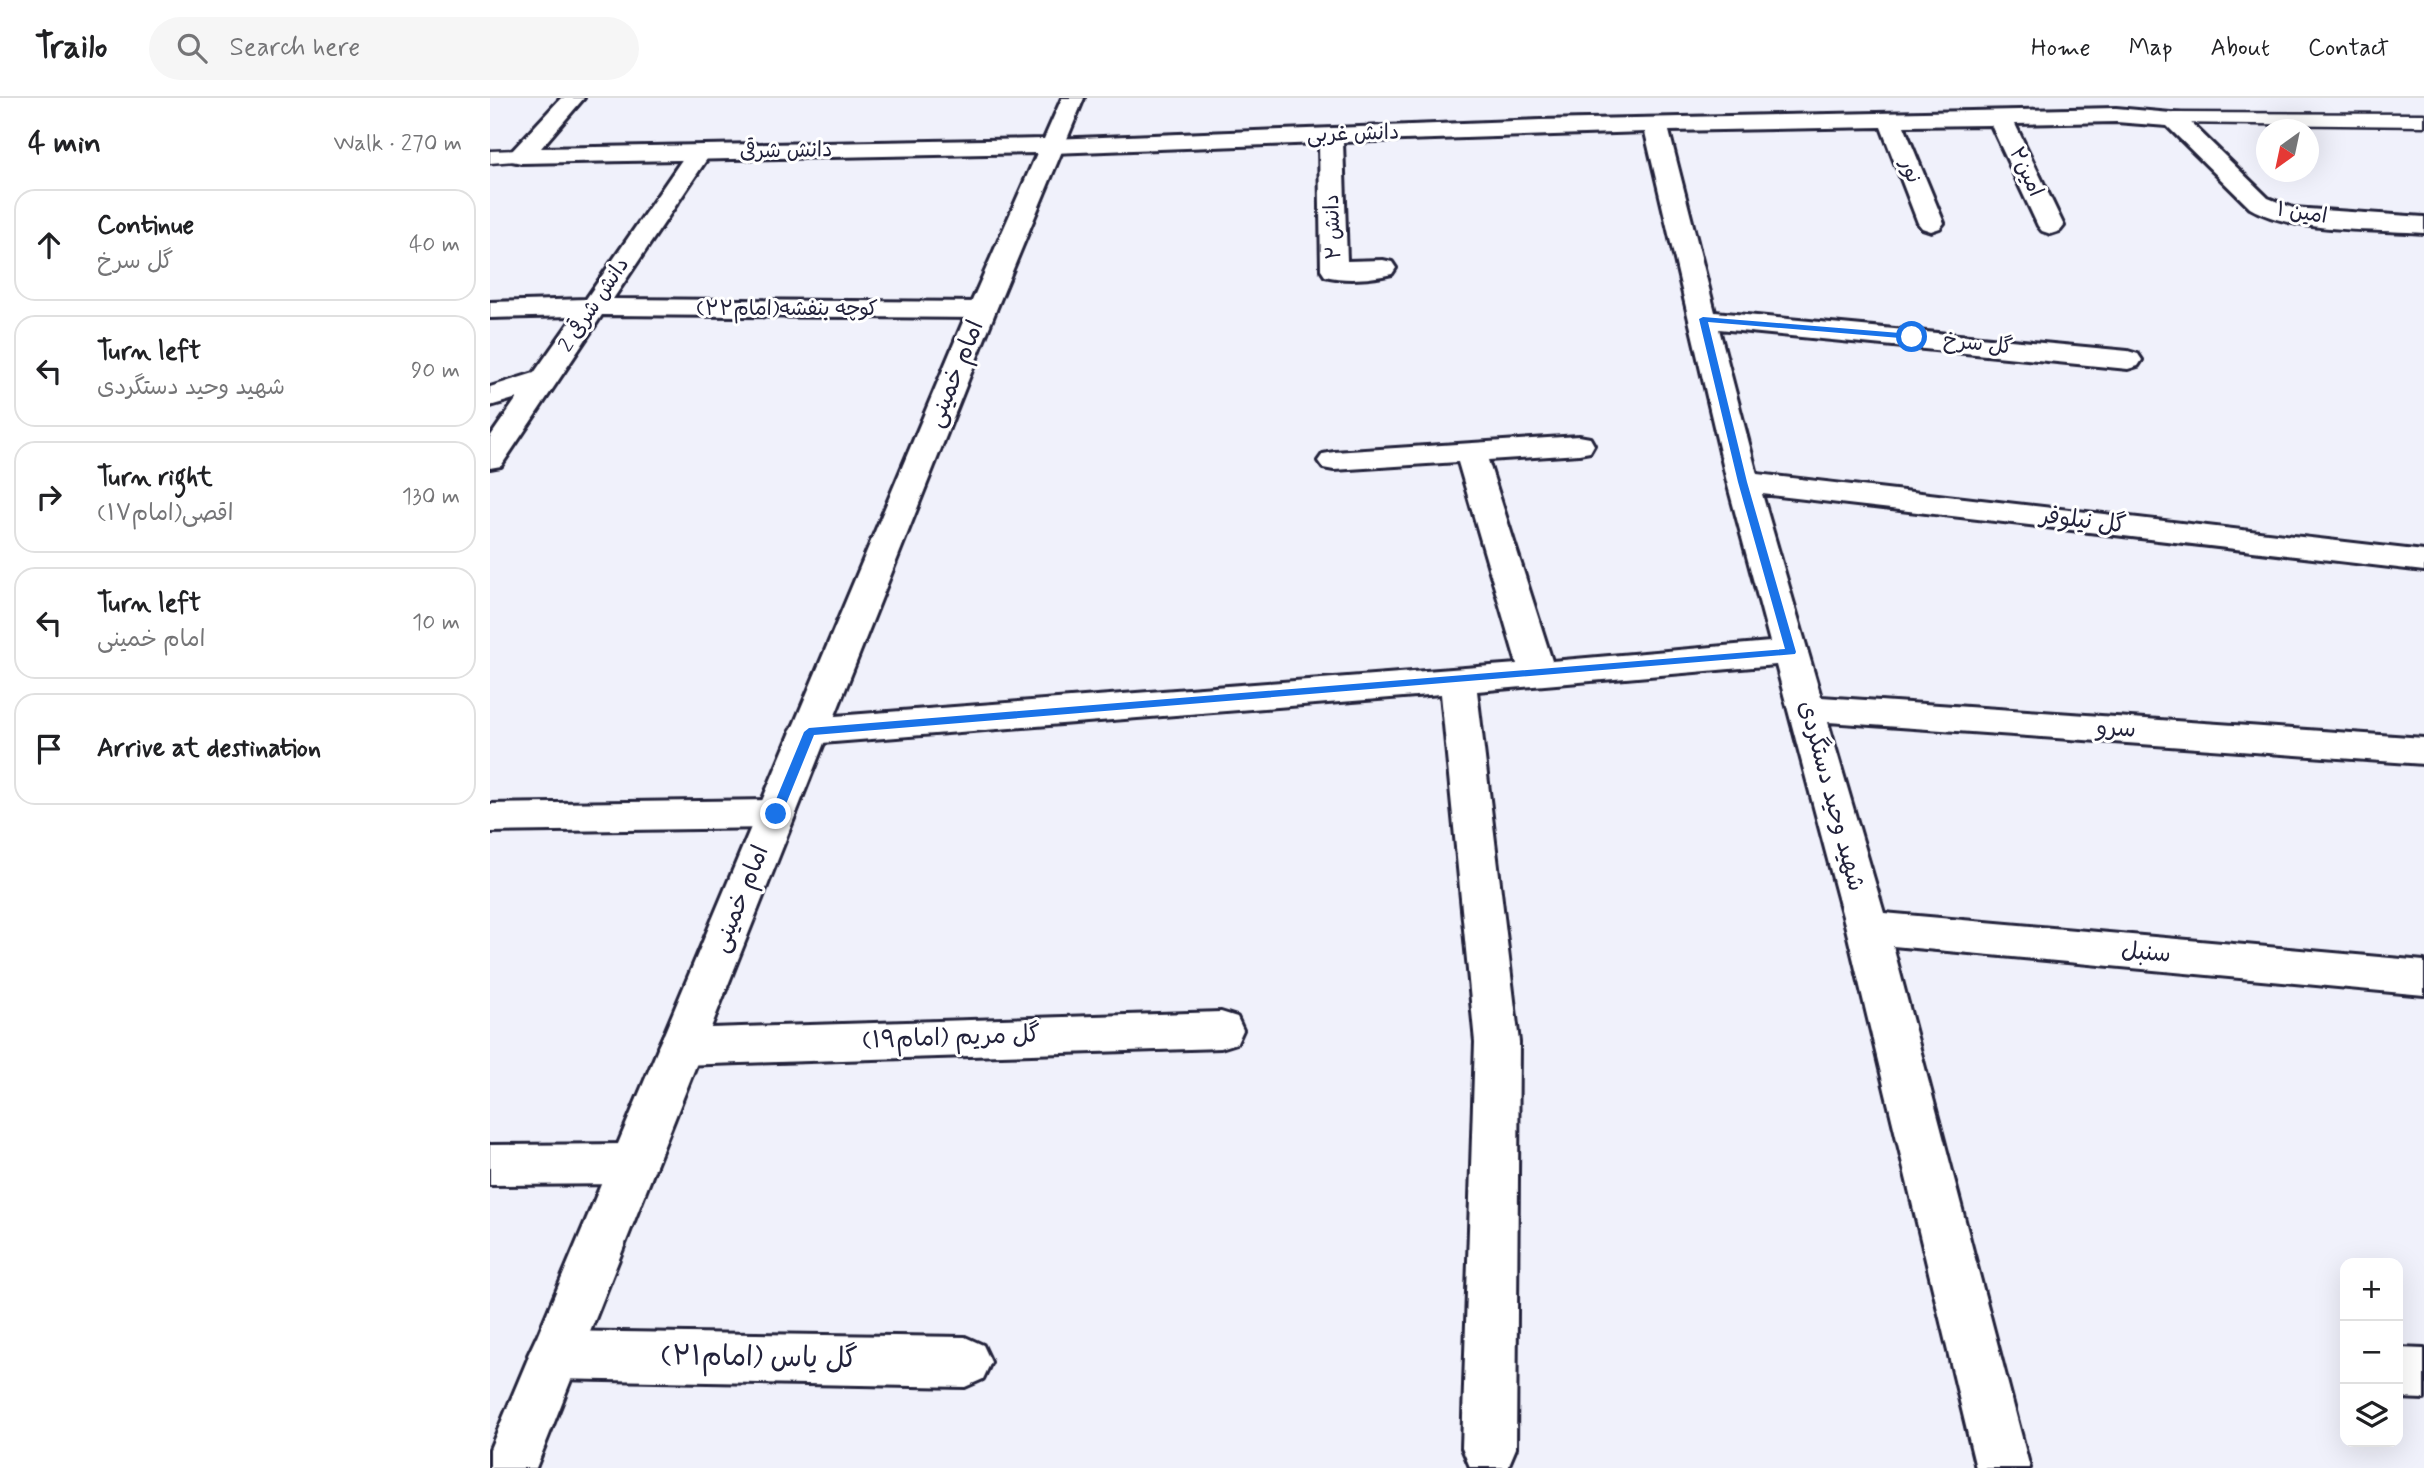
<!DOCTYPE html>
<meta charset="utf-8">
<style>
:root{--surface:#fff;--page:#f6f6f6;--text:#202124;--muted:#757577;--line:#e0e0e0}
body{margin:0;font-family:Mynerve,"Playpen Sans Arabic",sans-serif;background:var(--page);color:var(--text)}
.controls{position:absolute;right:21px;bottom:21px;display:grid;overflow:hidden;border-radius:14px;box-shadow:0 7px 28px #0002}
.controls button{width:63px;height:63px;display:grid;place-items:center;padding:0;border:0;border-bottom:2px solid var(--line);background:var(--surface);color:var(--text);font:35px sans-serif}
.compass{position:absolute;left:1766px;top:21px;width:63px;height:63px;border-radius:50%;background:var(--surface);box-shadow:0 7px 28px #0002;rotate:213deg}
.stop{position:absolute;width:21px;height:21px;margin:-16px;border:5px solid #1a73e8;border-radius:50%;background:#fff}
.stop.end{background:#1a73e8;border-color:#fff;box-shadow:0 2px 7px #0008}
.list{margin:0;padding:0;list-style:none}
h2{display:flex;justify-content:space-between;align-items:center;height:91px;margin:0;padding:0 28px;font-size:30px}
h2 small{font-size:23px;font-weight:400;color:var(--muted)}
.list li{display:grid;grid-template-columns:46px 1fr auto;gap:21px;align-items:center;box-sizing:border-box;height:112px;margin:0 14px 14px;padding:0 14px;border:2px solid var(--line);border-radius:21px}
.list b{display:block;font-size:26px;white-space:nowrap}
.list p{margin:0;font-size:23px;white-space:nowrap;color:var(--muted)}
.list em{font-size:23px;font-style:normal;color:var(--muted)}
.icon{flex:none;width:38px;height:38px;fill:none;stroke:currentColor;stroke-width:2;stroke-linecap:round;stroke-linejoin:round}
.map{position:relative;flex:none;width:1934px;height:1370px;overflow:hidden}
header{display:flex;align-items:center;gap:42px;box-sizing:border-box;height:98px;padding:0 35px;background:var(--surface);border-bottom:2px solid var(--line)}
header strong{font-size:33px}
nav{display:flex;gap:38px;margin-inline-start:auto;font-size:24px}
.search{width:490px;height:63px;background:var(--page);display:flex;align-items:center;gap:18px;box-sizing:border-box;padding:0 24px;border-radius:38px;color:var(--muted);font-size:26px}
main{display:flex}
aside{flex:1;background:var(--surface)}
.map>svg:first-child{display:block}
</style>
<header>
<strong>Trailo</strong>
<div class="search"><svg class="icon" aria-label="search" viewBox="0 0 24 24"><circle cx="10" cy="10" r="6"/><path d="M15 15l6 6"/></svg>Search here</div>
<nav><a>Home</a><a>Map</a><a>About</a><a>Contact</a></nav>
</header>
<main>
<aside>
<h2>4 min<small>Walk · 270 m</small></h2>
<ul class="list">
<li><svg class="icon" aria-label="ahead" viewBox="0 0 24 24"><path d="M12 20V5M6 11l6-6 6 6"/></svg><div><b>Continue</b><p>گل سرخ</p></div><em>40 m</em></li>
<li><svg class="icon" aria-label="left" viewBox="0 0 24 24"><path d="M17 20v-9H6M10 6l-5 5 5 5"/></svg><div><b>Turn left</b><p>شهید وحید دستگردی</p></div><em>90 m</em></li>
<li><svg class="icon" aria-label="right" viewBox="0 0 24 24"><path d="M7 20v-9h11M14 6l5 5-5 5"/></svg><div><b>Turn right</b><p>اقصی(امام۱۷)</p></div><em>130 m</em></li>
<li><svg class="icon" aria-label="left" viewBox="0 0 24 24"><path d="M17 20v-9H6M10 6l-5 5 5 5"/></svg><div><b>Turn left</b><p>امام خمینی</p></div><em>10 m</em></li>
<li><svg class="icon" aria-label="arrive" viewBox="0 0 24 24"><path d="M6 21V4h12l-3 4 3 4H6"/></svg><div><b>Arrive at destination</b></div></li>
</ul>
</aside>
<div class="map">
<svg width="1934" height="1370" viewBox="0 0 1934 1370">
<rect width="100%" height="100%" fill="#f0f1fb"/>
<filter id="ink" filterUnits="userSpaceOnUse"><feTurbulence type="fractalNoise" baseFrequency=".0143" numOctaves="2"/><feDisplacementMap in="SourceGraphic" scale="14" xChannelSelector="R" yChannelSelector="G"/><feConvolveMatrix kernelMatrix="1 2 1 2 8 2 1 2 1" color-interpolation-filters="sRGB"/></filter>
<g filter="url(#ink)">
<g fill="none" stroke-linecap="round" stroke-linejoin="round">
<g stroke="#22223b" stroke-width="5">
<g id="service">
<polygon points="1684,15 1934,16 1934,28 1677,25 1674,21"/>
<polygon points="31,52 38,54 41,58 38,62 0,65 0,53"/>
</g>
</g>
<g stroke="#22223b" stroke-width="6">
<g id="minor">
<path d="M1626 10 1692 16 1778 100 1803 110 1934 119V135C1884 131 1802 135 1760 110L1677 28 1626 24 1525 26 1574 128 1570 133 1561 136 1552 133 1548 128 1501 27 1414 28 1454 125 1450 130 1441 133 1432 130 1428 125 1391 29 1179 33 1225 214 1638 253 1648 256 1652 262 1648 268 1638 271 1229 231 1267 376 1934 453V473L1272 396 1331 599 1934 640V666L1338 624 1394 815 1934 863V897L1403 848 1540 1370H1486L1356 830 1286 567 987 593 1029 944 1026 1350 1018 1369H980L972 1350 985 944 951 596 319 646 306 642 300 633 306 624 319 620 1027 566 968 364 844 372 833 370 828 363 833 356 844 354 1089 338 1100 340 1104 347 1100 354 1089 356 998 362 1062 563 1280 544 1237 384 1155 34 853 44 857 163 893 162 902 164 906 170 902 176C882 181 855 183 835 178L831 172 829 45 562 55 554 53 550 48 554 43 562 41 1050 22Z"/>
<polygon points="209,48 218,50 221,55 123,201 492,204 502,206 506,212 502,218 492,220 112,217 11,368 0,370 0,339 27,300 0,308 0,289 44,275 84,218 0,220 0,204 96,201 200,50"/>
<polygon points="286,702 300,706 306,716 300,726 286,730 0,734 0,706"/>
<polygon points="731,914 747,919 753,932 747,945 731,950 190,967 174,962 168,949 174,936 190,931"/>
<polygon points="142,1046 159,1052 166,1066 159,1080 142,1086 0,1087 0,1047"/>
<polygon points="64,1233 475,1239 493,1247 501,1264 493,1281 475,1289 64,1281 46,1274 38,1257 46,1240"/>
<polygon points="1908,1250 1934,1251 1934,1301 1908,1300"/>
</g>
</g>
<g stroke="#22223b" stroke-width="6">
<polygon id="secondary" points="71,0 94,0 51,50 554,41 572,0 594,0 506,212 46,1370 0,1370 0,1351 478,212 547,55 31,65 22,63 19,58 22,53"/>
</g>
<use href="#service" fill="#fff" fill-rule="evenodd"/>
<use href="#minor" fill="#fff" fill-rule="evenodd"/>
<use href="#secondary" fill="#fff" fill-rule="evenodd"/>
</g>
</g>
<polygon fill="#1a73e8" points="1213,219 1422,236 1426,239 1422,241 1218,224 1257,384 1306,554 1305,556 324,637 292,716 286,721 280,716 314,634 319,630 1295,551 1248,384 1209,221"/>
<g text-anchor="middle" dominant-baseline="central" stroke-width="6" stroke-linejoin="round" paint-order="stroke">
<g font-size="21" fill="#22223b" stroke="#fff">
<text transform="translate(863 36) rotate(-2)">دانش غربی</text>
<text transform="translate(296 53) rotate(-1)">دانش شرقی</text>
<text transform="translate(1420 73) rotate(68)">نور</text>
<text transform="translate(1536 74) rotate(65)">امین۲</text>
<text transform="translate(1812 115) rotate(9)">امین ۱</text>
<text transform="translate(843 129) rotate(-92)">دانش ۲</text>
<text transform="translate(104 207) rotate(-56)">دانش شرقی 2</text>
<text x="297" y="211">کوچه بنفشه(امام۲۲)</text>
<text transform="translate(1488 246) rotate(6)">گل سرخ</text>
</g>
<g font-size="24" fill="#22223b" stroke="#fff">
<text transform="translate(466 276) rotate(-68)">امام خمینی</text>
<text transform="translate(1593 423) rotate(7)">گل نیلوفر</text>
<text transform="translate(1626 631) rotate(4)">سرو</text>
<text transform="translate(1341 698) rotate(75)">شهید وحید دستگردی</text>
<text transform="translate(251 801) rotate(-68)">امام خمینی</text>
<text transform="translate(1656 855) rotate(5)">سنبل</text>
<text transform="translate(461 940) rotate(-2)">گل مریم (امام۱۹)</text>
</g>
<g font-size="28" fill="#22223b" stroke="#fff">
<text transform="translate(269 1260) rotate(1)">گل یاس (امام۲۱)</text>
</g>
</g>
</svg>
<div class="controls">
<button>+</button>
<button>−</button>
<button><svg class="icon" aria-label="layers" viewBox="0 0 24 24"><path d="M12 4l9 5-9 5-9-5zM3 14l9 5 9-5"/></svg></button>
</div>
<svg class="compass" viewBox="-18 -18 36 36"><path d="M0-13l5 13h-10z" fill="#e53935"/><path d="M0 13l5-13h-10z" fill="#757577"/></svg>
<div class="stop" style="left:1422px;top:239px"></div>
<div class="stop end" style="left:286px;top:716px"></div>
</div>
</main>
